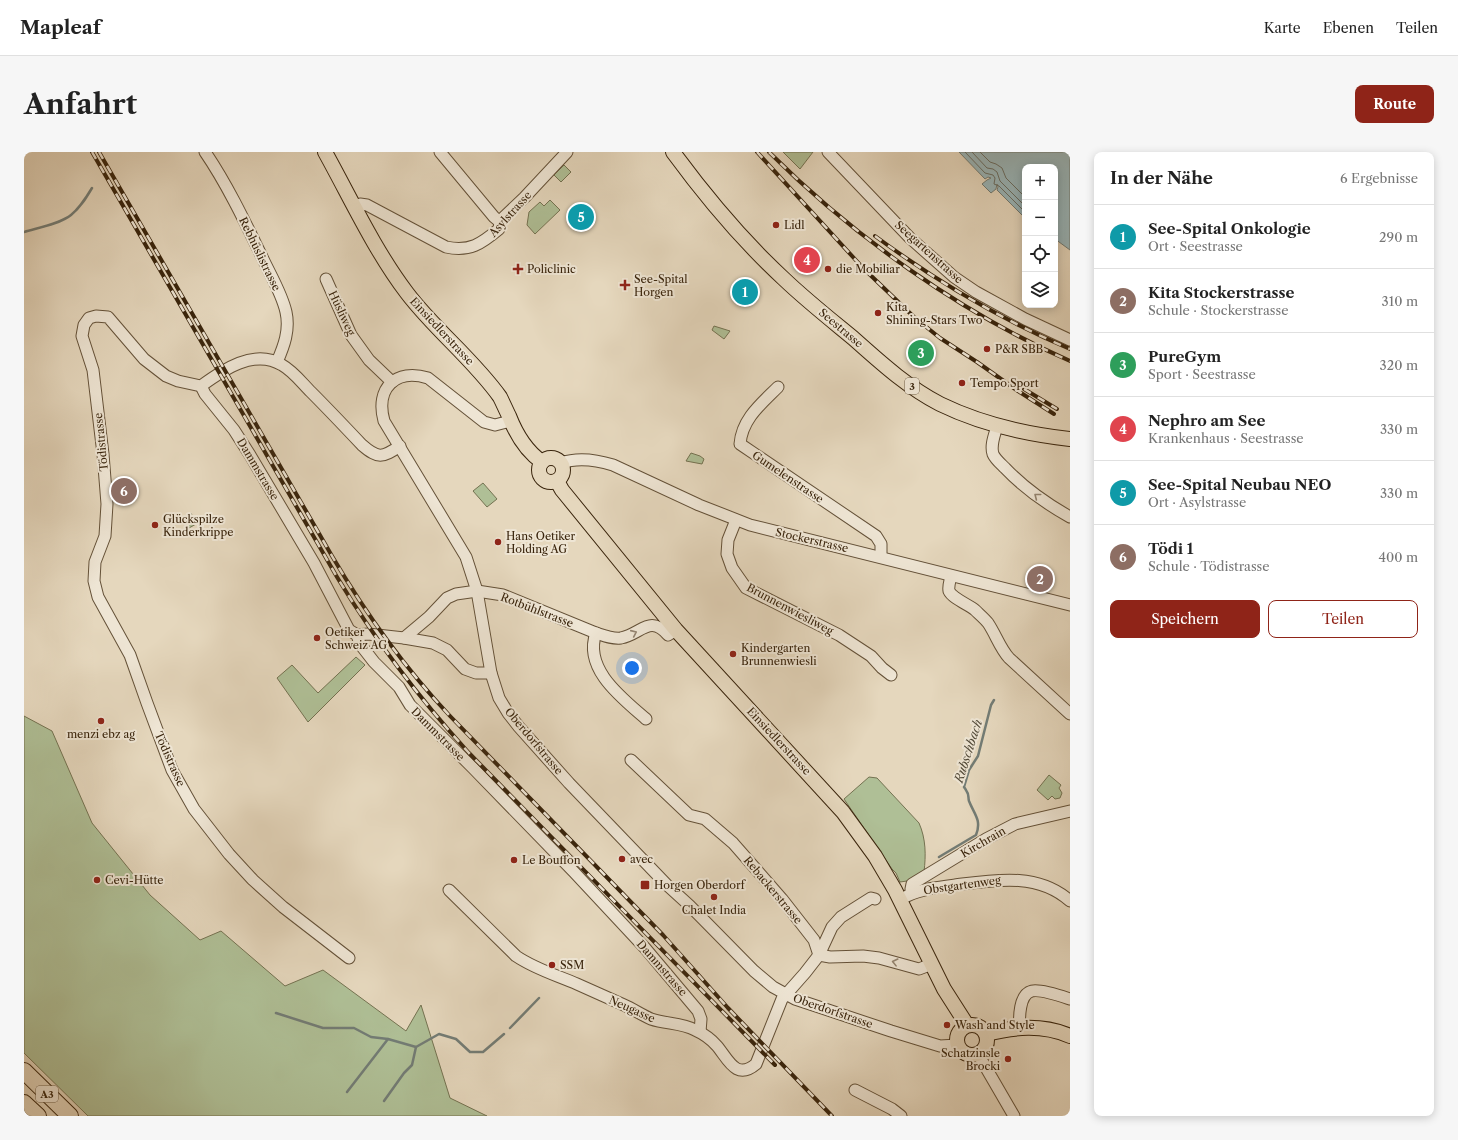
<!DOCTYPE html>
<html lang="de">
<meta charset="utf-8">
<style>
:root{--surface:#fff;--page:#f6f6f6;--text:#222;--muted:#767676;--line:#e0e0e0;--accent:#8f2418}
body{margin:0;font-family:"Libre Caslon Text",serif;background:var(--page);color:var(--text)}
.controls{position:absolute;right:12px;top:12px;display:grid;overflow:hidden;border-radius:8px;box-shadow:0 2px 10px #0003}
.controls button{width:36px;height:36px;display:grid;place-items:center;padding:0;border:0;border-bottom:1px solid var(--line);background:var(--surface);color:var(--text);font:20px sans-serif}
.you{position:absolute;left:608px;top:516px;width:14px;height:14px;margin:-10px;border:3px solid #fff;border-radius:50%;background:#1a73e8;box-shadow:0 0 0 6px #1a73e833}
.badge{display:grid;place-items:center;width:26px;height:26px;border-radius:50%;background:var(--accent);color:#fff;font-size:13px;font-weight:700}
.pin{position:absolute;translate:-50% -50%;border:2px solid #fff;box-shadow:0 1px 4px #0006}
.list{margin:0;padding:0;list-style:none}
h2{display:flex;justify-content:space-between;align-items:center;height:52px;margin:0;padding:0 16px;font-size:17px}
h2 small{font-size:13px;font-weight:400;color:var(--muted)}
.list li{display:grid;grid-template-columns:26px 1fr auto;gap:12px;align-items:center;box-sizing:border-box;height:64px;padding:0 16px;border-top:1px solid var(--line)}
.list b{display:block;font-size:15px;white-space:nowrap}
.list p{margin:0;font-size:13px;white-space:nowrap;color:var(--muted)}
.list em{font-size:13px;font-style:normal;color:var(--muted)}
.actions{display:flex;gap:8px;padding:12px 16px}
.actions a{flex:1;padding:9px 0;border:1px solid var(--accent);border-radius:8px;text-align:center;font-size:14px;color:var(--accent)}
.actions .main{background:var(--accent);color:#fff}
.icon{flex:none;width:22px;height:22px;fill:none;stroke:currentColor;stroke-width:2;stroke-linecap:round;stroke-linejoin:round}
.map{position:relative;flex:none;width:1046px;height:964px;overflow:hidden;border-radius:8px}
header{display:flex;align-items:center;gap:24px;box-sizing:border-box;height:56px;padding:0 20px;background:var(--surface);border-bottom:1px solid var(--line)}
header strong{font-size:19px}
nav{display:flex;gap:22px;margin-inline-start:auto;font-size:14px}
.intro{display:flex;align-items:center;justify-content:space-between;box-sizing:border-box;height:96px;padding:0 24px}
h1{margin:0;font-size:28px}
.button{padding:10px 18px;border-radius:8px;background:var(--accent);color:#fff;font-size:14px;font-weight:700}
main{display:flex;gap:24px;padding:0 24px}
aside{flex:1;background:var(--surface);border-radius:8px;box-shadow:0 2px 10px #0003}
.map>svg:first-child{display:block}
</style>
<header>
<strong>Mapleaf</strong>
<nav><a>Karte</a><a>Ebenen</a><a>Teilen</a></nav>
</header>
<div class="intro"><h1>Anfahrt</h1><a class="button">Route</a></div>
<main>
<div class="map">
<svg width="1046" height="964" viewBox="0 0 1046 964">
<rect width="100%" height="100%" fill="#e5d7bd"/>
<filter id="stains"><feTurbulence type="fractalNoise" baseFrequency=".005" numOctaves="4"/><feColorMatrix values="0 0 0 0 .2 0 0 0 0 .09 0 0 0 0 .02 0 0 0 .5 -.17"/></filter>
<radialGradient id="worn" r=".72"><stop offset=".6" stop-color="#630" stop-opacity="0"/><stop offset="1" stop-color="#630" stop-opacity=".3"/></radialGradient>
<g fill="#afbf96" stroke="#747251">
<polygon points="759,0 789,0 776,17"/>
<polygon points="540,13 547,20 537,30 530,23"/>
<polygon points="526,48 536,58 511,82 503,73 505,60 516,50 520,54"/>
<polygon points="690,174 706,179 700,187 688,178"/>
<polygon points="667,301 676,304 680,307 678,312 662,309"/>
<polygon points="459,331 473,347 463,355 449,339"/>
<polygon points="167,361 172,372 165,376 159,365"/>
<polygon points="332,505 341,513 284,570 253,526 268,513 294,541"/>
<polygon points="0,564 28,579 68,671 126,743 176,788 197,779 261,834 299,818 382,879 397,853 426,946 463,964 64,964 0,901"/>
<polygon points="1025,623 1037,633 1035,636 1038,641 1036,646 1031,647 1028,644 1024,648 1013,638"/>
<path d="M845 625 853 626 895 671C902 687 902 703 900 720L883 729 876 730 872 721 868 717 820 647Z"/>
</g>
<polygon fill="#9ab7bb" stroke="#737c75" points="935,0 1046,0 1046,98 1031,87 1031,15 1001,15 1001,66 973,38 974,35 973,32 972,37 967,41 958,32 963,28 967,26 964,25 961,27"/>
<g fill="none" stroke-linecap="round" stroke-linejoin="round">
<g stroke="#6a6e64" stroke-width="1">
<polyline points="941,0 961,21 969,23 971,26 970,32 975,34 1001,60"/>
<polyline points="948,0 963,16 969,17 973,20 976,29 1001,54"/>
<polyline points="956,0 966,10 972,12 978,16 982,26 1001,45"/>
</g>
<g stroke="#737c75" stroke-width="2.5">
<path d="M0 80C13 76 36 72 47 63 56 56 62 46 68 36"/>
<path d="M915 705 952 683C958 668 950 662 945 649 944 646 945 642 943 640 942 638 941 636 940 635L945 618 954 604 967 553 970 548"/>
<polyline points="252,861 299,876 330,876 347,885 364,887 392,895 415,882 432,887 446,900 459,900 480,882"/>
<polyline points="486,876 515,846"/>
<polyline points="323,940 364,887"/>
<polyline points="360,949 380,921 388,913 392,895"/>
</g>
<g stroke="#645138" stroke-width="13">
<g id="minor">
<path d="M181 0C203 32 222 72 239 107 247 124 258 142 262 160 266 178 260 194 253 210"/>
<polyline points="416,0 470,65 476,70"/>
<polyline points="804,0 886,86 930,125 952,140 1001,167 1046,188"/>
<path d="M331 54 336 52 343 53 422 95C446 100 457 92 475 77L476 70 480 65 500 46 543 0"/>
<polyline points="302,127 327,183 345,208 368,230"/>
<polyline points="177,234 181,242 210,278 226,303 290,411 325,478 333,483 336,492 350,510 375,535 386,553 449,616 550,720 621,796 674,859 677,867 676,880"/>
<path d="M754 235C737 252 718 267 716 292L852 384 857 392V404"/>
<path d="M486 269 471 273 460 270 404 226C372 216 351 236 360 269L442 405 453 439 467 521 475 546 484 561 495 575 545 631 643 733 666 754 730 819 749 835 771 847 867 879 916 894 933 893"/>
<path d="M973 274C971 282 966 293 969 302 971 307 977 312 981 316 1001 337 1021 351 1046 365"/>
<path d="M537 311C554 305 573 308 589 313L675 353 726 373 1046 453"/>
<polyline points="712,368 704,388 703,402 708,416 722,436 815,483 847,504 858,516 867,523"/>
<path d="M927 424C926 429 924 434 925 439 928 446 945 453 951 458 955 462 960 466 964 471 972 483 976 496 985 506L1046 562"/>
<path d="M572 481C559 517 598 546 622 567"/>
<polyline points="333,483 344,482 380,486 409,491 423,498 441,517 452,521 467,521"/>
<path d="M380 486 405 465 423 446 432 442 453 439 479 443 572 481C581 484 588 487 597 486 617 482 626 462 644 483L652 478"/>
<polyline points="607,608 665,663 681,667 709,691 758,747 790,788 795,803 806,805 839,804 855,806 895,817 908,812"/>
<path d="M425 738 492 804C511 817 532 823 553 832 569 839 584 846 600 853 609 857 618 863 627 867 642 872 658 871 671 878 680 882 687 887 693 894 704 907 712 929 732 912L758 847 781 821 795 803 808 775 817 765 847 746 851 747"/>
<polyline points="889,741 887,737 888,732 962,687 991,672 1046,659"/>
<path d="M883 744C898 737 915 735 931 733 970 728 1014 720 1046 749"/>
<path d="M325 806 259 755 229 728 205 702 170 657 148 618 123 551 106 503 74 445 70 429 71 410 81 384 83 352 79 302 69 218 58 184 60 173 65 166 72 164 84 165 120 207 142 224 154 229 177 234C199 218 230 196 258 213 269 219 278 231 287 240 304 257 321 275 338 293 354 307 358 306 376 294"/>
<path d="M996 876C995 866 995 842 1008 839 1017 837 1037 844 1046 847"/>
<polyline points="954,902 990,964"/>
<polyline points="831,938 868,957 877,964"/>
</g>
</g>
<g stroke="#39240c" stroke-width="16">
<g id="major">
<path d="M301 0C327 47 351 99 383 141 411 178 449 207 476 245 479 251 482 258 485 264 492 282 502 299 518 310"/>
<path d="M649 0C682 45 719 89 760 127 782 148 806 167 829 186 856 210 883 235 916 252 957 272 1000 282 1046 287"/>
<circle cx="527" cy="318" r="12"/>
<polyline points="533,329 538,338 652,478 819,660 851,704 871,738 920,837 943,873"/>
<circle cx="948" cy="888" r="15"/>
<path d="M962 882C990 875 1018 872 1046 884"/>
</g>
</g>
<g stroke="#39240c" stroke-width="18">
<g id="highway">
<polyline points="0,919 46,964"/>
<polyline points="0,951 14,964"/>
</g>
</g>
<use href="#minor" stroke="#eee5d4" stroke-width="11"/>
<use href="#major" stroke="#e5d7bd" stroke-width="14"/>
<use href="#highway" stroke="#e5d7bd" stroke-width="16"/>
<g stroke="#39240c" stroke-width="4">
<g id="rail">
<path d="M68 0 313 425C351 488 395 546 445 601L751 913"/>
<path d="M75 0 308 404C342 462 380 515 426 564L639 783 704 856 808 964"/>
<polyline points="733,0 839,116 890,165 916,186 953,210 994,239 1030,262"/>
<path d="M745 0C829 84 937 161 1046 209"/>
<path d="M851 84C912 129 976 167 1046 197"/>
<polyline points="1000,237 1033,257"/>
</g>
</g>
<use href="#rail" stroke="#eee5d4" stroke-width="2.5" stroke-dasharray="8" stroke-linecap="butt"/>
</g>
<defs><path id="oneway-chevron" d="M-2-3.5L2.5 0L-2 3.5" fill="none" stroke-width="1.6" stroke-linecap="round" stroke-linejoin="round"/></defs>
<g stroke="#948470">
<use href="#oneway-chevron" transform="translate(1013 344) rotate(-142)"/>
<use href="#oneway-chevron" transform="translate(610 481) rotate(-24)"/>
<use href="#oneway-chevron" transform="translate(871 810) rotate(-166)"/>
</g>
<g fill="#8f2418" stroke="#eee5d4" stroke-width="1.5">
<circle cx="752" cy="73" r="4"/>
<path d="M492 111h4v4h4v4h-4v4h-4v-4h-4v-4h4z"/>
<circle cx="804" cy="117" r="4"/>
<path d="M599 127h4v4h4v4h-4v4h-4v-4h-4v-4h4z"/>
<circle cx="854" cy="161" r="4"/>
<circle cx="963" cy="197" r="4"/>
<circle cx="938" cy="231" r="4"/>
<circle cx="131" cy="373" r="4"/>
<circle cx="474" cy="390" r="4"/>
<circle cx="293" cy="486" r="4"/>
<circle cx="709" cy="502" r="4"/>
<circle cx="77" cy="569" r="4"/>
<circle cx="598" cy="707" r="4"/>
<circle cx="490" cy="708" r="4"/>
<circle cx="73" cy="728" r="4"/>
<rect x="616" y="728" width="10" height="10" rx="2"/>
<circle cx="690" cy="745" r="4"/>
<circle cx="528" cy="813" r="4"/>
<circle cx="923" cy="873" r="4"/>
<circle cx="984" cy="907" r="4"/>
</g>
<g text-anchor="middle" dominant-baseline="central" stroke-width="4" stroke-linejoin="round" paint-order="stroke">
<g fill="#eee5d4" stroke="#6f5e48" stroke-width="1">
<rect x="881" y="226" width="14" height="16" rx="3"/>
<rect x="12" y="934" width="22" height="16" rx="3"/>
</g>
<g font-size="10" font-weight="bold" fill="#39240c">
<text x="888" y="234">3</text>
<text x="23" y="942">A3</text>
</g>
<g font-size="11" fill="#39240c" stroke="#eee5d4">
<text transform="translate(486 62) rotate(-48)">Asylstrasse</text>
<text transform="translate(905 100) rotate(42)">Seegartenstrasse</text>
<text transform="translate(236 102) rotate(64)">Rebhüslistrasse</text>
<text transform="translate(318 161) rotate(65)">Hüsliweg</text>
<text transform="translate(817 176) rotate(40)">Seestrasse</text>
<text transform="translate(418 179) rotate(47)">Einsiedlerstrasse</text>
<text transform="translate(77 290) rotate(-96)">Tödistrasse</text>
<text transform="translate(234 317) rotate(59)">Dammstrasse</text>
<text transform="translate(764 325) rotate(34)">Gumelenstrasse</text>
<text transform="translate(788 388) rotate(13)">Stockerstrasse</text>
<text transform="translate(766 457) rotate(28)">Brunnenwiesliweg</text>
<text transform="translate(513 458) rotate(21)">Rotbühlstrasse</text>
<text transform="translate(414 582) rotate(45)">Dammstrasse</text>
<text transform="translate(510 589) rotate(50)">Oberdorfstrasse</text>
<text transform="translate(755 589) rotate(47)">Einsiedlerstrasse</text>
<text transform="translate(146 607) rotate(66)">Tödistrasse</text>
<text transform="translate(959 690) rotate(-30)">Kirchrain</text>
<text transform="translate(938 733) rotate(-8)">Obstgartenweg</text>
<text transform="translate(749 738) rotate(50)">Rebackerstrasse</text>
<text transform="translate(638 816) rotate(49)">Dammstrasse</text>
<text transform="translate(608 857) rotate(24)">Neugasse</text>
<text transform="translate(809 859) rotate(19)">Oberdorfstrasse</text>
</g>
<g font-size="11" fill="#39240c" stroke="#eee5d4" text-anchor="start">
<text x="760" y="73">Lidl</text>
<text x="503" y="117">Policlinic</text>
<text x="812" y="117">die Mobiliar</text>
<text x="610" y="127">See-Spital<tspan x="610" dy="13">Horgen</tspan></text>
<text x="862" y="155">Kita<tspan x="862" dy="13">Shining-Stars Two</tspan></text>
<text x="971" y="197">P&amp;R SBB</text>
<text x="946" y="231">Tempo Sport</text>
<text x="139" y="367">Glückspilze<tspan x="139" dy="13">Kinderkrippe</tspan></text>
<text x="482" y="384">Hans Oetiker<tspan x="482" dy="13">Holding AG</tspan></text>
<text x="301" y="480">Oetiker<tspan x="301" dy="13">Schweiz AG</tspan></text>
<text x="717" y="496">Kindergarten<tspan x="717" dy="13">Brunnenwiesli</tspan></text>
<text x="77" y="582" text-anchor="middle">menzi ebz ag</text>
<text x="606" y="707">avec</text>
<text x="498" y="708">Le Bouffon</text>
<text x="81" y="728">Cevi-Hütte</text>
<text x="630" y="733">Horgen Oberdorf</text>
<text x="690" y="758" text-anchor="middle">Chalet India</text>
<text x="536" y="813">SSM</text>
<text x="931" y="873">Wash and Style</text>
<text x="976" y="901" text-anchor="end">Schatzinsle<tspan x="976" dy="13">Brocki</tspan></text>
</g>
<g font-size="12" font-style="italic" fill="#514938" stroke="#eee5d4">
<text transform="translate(944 599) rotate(-72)">Rubschbach</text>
</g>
</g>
<rect width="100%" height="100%" filter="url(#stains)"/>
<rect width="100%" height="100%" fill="url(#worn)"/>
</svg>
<div class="controls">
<button>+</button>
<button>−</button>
<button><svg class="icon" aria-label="locate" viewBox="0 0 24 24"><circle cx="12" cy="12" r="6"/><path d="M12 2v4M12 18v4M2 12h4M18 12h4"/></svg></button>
<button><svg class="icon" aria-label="layers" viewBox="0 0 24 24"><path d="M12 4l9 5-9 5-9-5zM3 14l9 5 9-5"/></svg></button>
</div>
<div class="you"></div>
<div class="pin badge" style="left:721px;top:140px;background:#0f9aa8">1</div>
<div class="pin badge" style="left:1016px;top:427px;background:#8d6e63">2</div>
<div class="pin badge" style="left:897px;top:201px;background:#2e9e5b">3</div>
<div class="pin badge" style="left:783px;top:108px;background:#e0444e">4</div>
<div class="pin badge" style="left:557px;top:65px;background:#0f9aa8">5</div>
<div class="pin badge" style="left:100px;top:339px;background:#8d6e63">6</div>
</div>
<aside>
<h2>In der Nähe<small>6 Ergebnisse</small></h2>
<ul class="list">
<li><span class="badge" style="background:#0f9aa8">1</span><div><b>See-Spital Onkologie</b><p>Ort · Seestrasse</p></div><em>290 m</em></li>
<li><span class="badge" style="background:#8d6e63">2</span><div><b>Kita Stockerstrasse</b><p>Schule · Stockerstrasse</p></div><em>310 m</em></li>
<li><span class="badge" style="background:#2e9e5b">3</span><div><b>PureGym</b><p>Sport · Seestrasse</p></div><em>320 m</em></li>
<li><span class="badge" style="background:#e0444e">4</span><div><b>Nephro am See</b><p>Krankenhaus · Seestrasse</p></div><em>330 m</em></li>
<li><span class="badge" style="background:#0f9aa8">5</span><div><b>See-Spital Neubau NEO</b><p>Ort · Asylstrasse</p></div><em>330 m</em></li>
<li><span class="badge" style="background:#8d6e63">6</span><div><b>Tödi 1</b><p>Schule · Tödistrasse</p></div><em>400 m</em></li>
</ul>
<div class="actions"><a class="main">Speichern</a><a>Teilen</a></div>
</aside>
</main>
